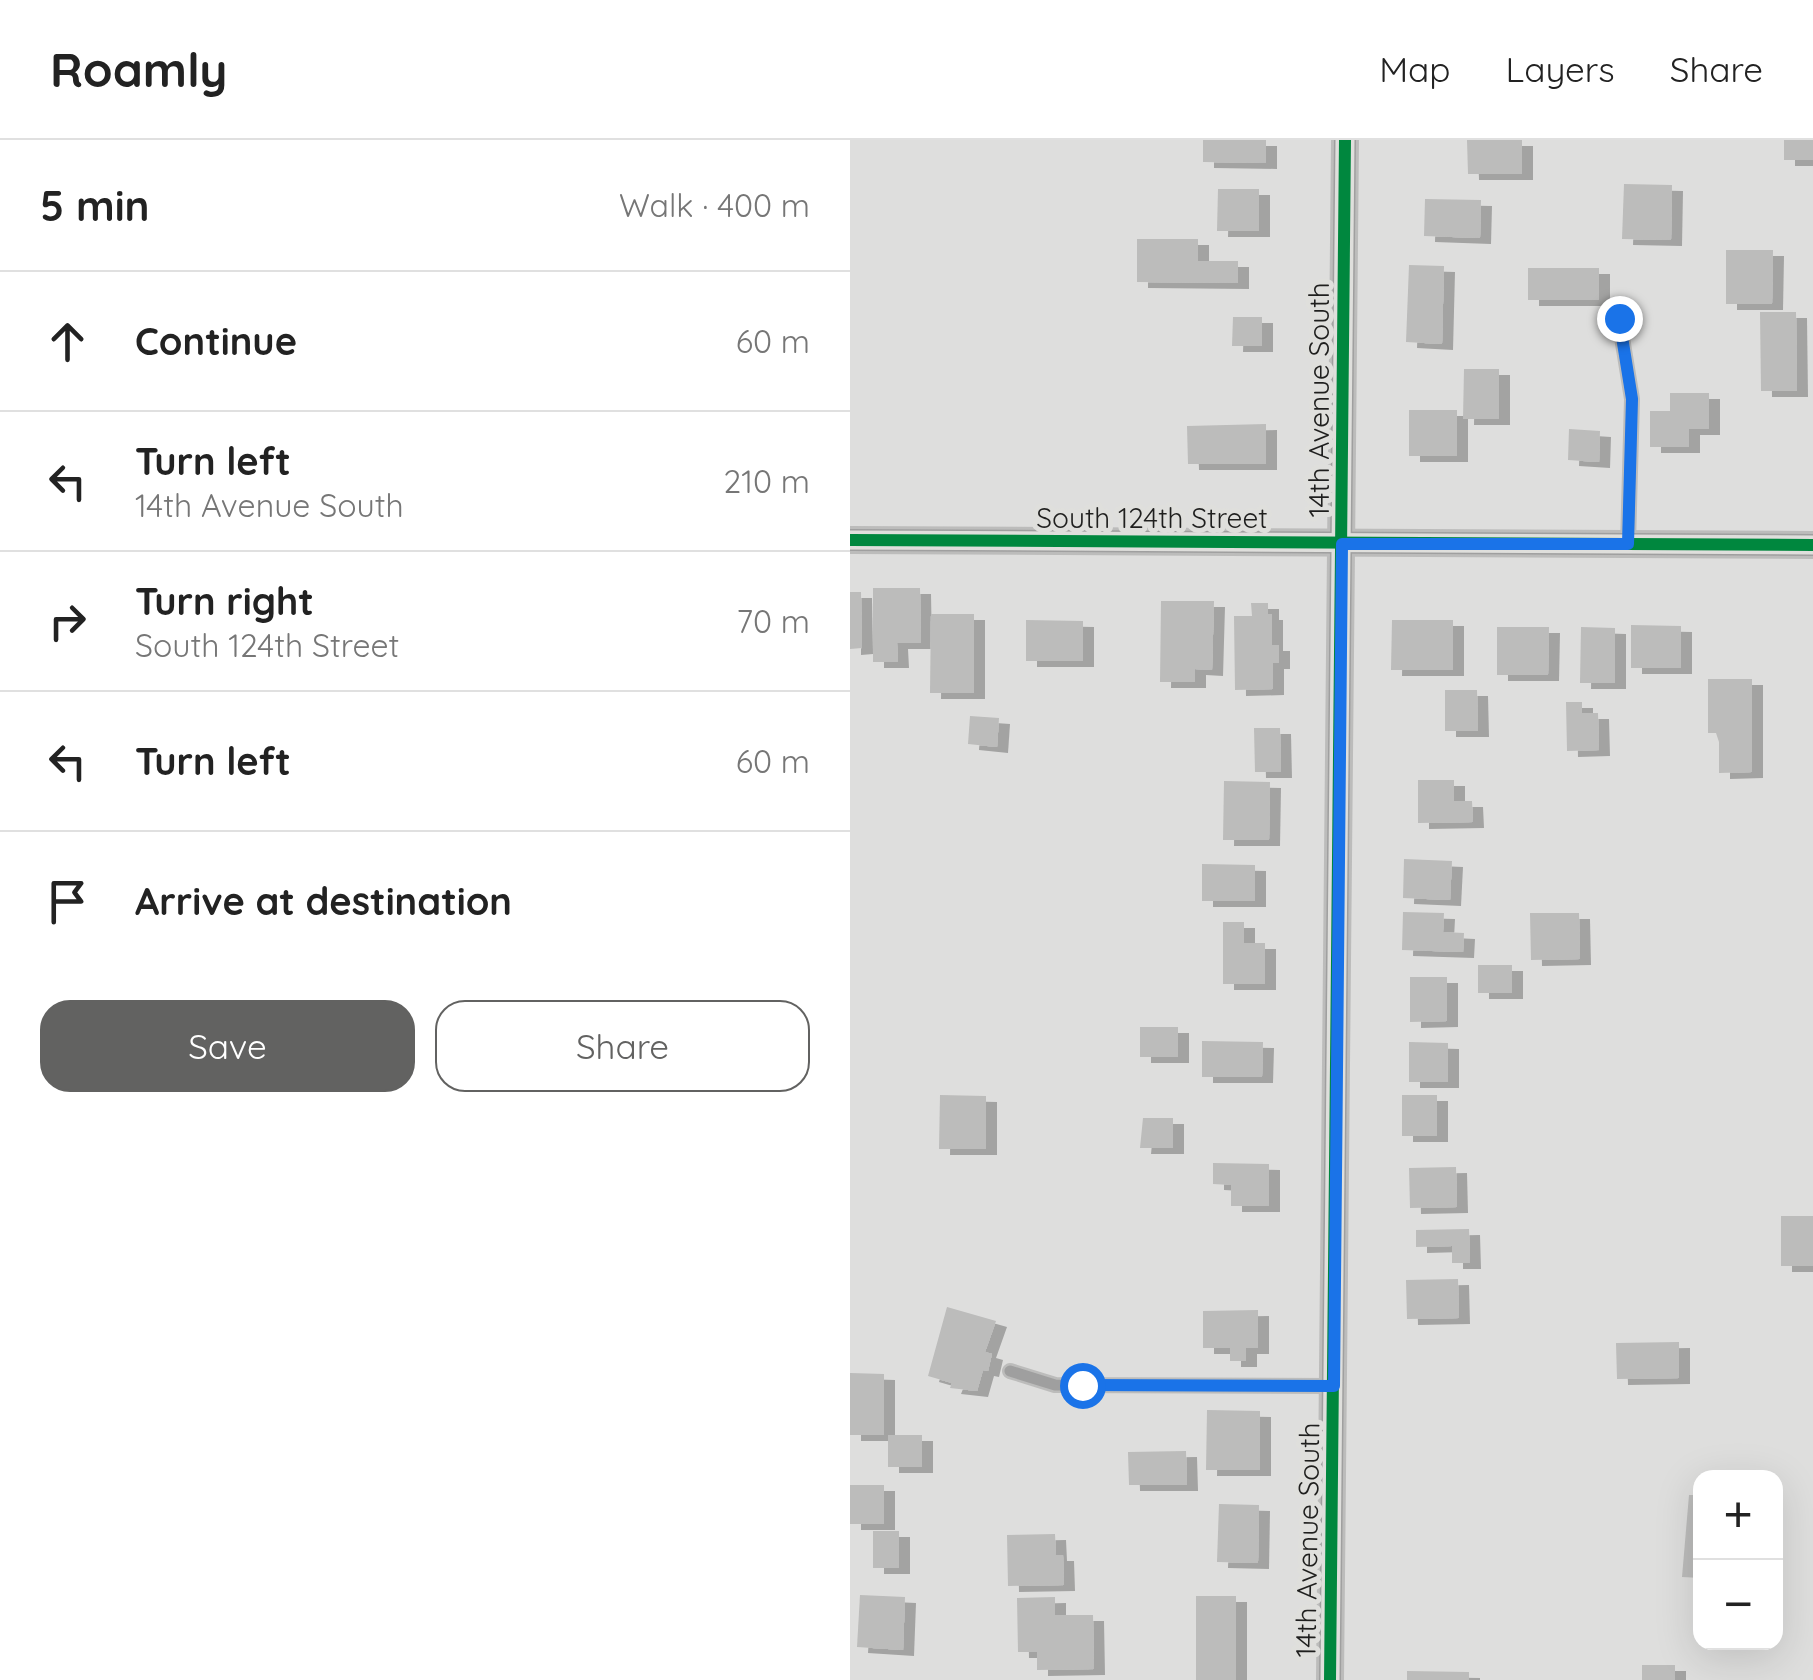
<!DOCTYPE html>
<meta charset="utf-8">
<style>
:root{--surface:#fff;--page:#f6f6f6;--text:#222;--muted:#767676;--line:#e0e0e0;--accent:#626261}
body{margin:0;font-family:Quicksand,sans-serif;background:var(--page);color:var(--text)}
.controls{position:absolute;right:30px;bottom:30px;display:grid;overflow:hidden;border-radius:20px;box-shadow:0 10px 40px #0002}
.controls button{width:90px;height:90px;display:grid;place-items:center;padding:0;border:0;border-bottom:2px solid var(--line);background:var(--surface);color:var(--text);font:50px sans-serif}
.stop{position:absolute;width:30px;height:30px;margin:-22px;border:8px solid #1a73e8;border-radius:50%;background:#fff}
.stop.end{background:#1a73e8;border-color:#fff;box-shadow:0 2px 10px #0008}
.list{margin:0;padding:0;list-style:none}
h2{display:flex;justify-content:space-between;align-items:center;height:130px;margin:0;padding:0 40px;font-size:42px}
h2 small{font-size:32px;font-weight:400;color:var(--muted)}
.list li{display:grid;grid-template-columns:65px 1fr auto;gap:30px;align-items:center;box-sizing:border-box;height:140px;padding:0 40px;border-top:2px solid var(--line)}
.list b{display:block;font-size:38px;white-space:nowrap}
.list p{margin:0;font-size:32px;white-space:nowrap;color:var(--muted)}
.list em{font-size:32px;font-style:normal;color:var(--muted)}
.actions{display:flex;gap:20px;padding:30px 40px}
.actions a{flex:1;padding:22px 0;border:2px solid var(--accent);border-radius:30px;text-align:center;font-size:35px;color:var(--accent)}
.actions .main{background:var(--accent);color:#fff}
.icon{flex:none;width:55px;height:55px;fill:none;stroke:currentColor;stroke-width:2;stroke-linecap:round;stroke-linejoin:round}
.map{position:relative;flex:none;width:963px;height:1540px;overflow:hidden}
header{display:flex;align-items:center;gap:60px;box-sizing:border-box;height:140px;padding:0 50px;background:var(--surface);border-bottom:2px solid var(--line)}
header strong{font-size:48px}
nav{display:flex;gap:55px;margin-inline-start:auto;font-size:35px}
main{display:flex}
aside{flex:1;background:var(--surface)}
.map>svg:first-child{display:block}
</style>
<header>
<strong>Roamly</strong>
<nav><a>Map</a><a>Layers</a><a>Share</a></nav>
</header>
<main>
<aside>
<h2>5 min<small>Walk · 400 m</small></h2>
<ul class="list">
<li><svg class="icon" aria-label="ahead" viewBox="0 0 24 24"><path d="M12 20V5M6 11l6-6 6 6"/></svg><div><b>Continue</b></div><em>60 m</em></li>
<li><svg class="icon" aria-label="left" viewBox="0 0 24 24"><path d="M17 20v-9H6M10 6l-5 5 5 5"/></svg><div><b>Turn left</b><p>14th Avenue South</p></div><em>210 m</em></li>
<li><svg class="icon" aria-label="right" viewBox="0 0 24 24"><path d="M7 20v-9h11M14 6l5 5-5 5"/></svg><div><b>Turn right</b><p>South 124th Street</p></div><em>70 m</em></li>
<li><svg class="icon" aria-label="left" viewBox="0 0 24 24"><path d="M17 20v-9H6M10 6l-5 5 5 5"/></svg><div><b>Turn left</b></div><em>60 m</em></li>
<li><svg class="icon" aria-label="arrive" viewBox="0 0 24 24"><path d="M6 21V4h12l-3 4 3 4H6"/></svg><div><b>Arrive at destination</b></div></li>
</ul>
<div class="actions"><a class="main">Save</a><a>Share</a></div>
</aside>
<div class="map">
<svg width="963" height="1540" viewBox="0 0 963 1540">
<defs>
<filter id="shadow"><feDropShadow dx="11" dy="6" stdDeviation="0" flood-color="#0004"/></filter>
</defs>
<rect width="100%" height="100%" fill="#dededd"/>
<g fill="#bcbcbb" filter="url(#shadow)">
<polygon points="353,0 416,0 416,23 353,22"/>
<polygon points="617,0 672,0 672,34 618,34"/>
<rect x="934" y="0" width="29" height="20"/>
<polygon points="774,44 822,45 821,100 772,99"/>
<polygon points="368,49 409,49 409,91 367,91"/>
<polygon points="575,59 631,60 630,98 574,96"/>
<polygon points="287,99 348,99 348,121 388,121 388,143 287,142"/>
<polygon points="876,110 923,110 922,164 876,164"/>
<polygon points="559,125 594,126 592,204 556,202"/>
<rect x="678" y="128" width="71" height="32"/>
<polygon points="910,172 946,172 947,251 911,251"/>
<polygon points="383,177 412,177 412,206 382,206"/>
<polygon points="614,229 649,229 649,279 613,279"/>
<polygon points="820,253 859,253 859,289 839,289 839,307 800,307 800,271 820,271"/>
<rect x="559" y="270" width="48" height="46"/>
<polygon points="416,284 416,324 338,324 337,286"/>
<polygon points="719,289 750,291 749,322 718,320"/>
<polygon points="23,448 70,448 71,503 47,503 48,522 23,522"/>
<polygon points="0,452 11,452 12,508 0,509"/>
<polygon points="311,461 364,461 362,530 345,529 345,542 310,542"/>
<polygon points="401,463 418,463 418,474 422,474 422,505 429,505 429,523 423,523 423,549 385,550 384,476 402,476"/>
<polygon points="81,474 124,474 124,553 80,553"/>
<polygon points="176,480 233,481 233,521 176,521"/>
<polygon points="542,480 603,480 603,530 541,530"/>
<polygon points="781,485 831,486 831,528 781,528"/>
<polygon points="647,487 699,487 698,535 647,535"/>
<polygon points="731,487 765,488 765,543 730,543"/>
<polygon points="858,539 902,539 902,632 869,633 869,602 866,593 858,593"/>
<polygon points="595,550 627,550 628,591 595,591"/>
<polygon points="716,562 732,562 732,573 748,573 749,610 717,611"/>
<polygon points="120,576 149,578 147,607 118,604"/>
<polygon points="404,588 430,588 431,632 405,632"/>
<polygon points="568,640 604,640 604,661 622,661 623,682 568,683"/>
<polygon points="374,641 420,642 419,700 373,700"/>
<polygon points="554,719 602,721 600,760 553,758"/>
<polygon points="352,724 405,725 405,761 352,761"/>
<polygon points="553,772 594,773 593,792 614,793 613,812 552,810"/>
<polygon points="680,773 729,773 730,819 681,820"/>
<polygon points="373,782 394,782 394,803 415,803 415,844 373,844"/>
<rect x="628" y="825" width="34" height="28"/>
<polygon points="560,837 597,837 597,881 560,882"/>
<rect x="290" y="887" width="38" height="30"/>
<polygon points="352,901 413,902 412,937 352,937"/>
<polygon points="559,902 598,903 598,942 559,942"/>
<polygon points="90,955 136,956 136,1009 89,1009"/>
<rect x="552" y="955" width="35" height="41"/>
<polygon points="293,978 323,978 323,1008 290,1008"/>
<polygon points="363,1023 419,1024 419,1066 381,1066 381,1045 363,1044"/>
<polygon points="606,1027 607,1067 560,1068 559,1028"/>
<rect x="931" y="1076" width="32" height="50"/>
<polygon points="619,1089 620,1123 602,1123 602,1106 566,1107 566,1090"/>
<polygon points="608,1139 609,1178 557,1179 556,1140"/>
<polygon points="97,1167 146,1181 135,1212 142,1214 138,1231 133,1230 127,1251 100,1248 102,1243 78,1236"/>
<polygon points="408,1170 408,1208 396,1208 396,1221 380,1221 380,1208 353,1208 353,1171"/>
<polygon points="829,1202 829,1238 767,1239 766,1203"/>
<polygon points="0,1233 34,1234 34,1295 0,1295"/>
<polygon points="357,1270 410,1271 410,1330 356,1330"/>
<rect x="38" y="1295" width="34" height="32"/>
<polygon points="336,1311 337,1345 279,1345 278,1312"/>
<rect x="0" y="1345" width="34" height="39"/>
<polygon points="839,1355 851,1355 851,1438 832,1437"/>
<polygon points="369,1364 409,1365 408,1423 367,1422"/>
<rect x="23" y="1391" width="26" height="37"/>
<polygon points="205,1394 206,1415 213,1415 214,1445 158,1446 157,1395"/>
<polygon points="10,1455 55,1457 53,1510 7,1507"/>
<rect x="346" y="1456" width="40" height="84"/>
<polygon points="205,1457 205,1475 243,1475 244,1529 187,1530 187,1512 168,1512 167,1458"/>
<rect x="792" y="1525" width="33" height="15"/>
<polygon points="557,1531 619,1532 619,1540 557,1540"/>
</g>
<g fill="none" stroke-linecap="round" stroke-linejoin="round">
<g stroke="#bcbcbb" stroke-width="16">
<g id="lane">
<polyline points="769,179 782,259 778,404"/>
<polyline points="160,1231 205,1245 484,1246"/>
</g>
</g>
<g stroke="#bcbcbb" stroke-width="28">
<g id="street">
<polyline points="0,400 963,405"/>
<polyline points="480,1540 495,0"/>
</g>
</g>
<use href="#lane" stroke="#9f9f9f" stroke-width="11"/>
<use href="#street" stroke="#9f9f9f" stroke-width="22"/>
<g stroke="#dfdfdc" stroke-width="19">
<g id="cycleway">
<polyline points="0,400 963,405"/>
<polyline points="480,1540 495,0"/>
</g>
</g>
<use href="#cycleway" stroke="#00873e" stroke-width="12"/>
</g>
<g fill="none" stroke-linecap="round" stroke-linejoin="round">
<polyline stroke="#1a73e8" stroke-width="12" points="232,1245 484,1246 492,404 778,404 782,259 769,178"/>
</g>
<g text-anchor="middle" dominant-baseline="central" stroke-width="10" stroke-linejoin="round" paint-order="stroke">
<g font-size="28" fill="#1f1f1e" stroke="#dfdfdc">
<text transform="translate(468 260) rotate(-90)">14th Avenue South</text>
<text x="302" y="377">South 124th Street</text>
<text transform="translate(457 1400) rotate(-89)">14th Avenue South</text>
</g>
</g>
</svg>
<div class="controls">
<button>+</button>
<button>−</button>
</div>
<div class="stop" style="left:232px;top:1245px"></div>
<div class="stop end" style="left:769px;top:178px"></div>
</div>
</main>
